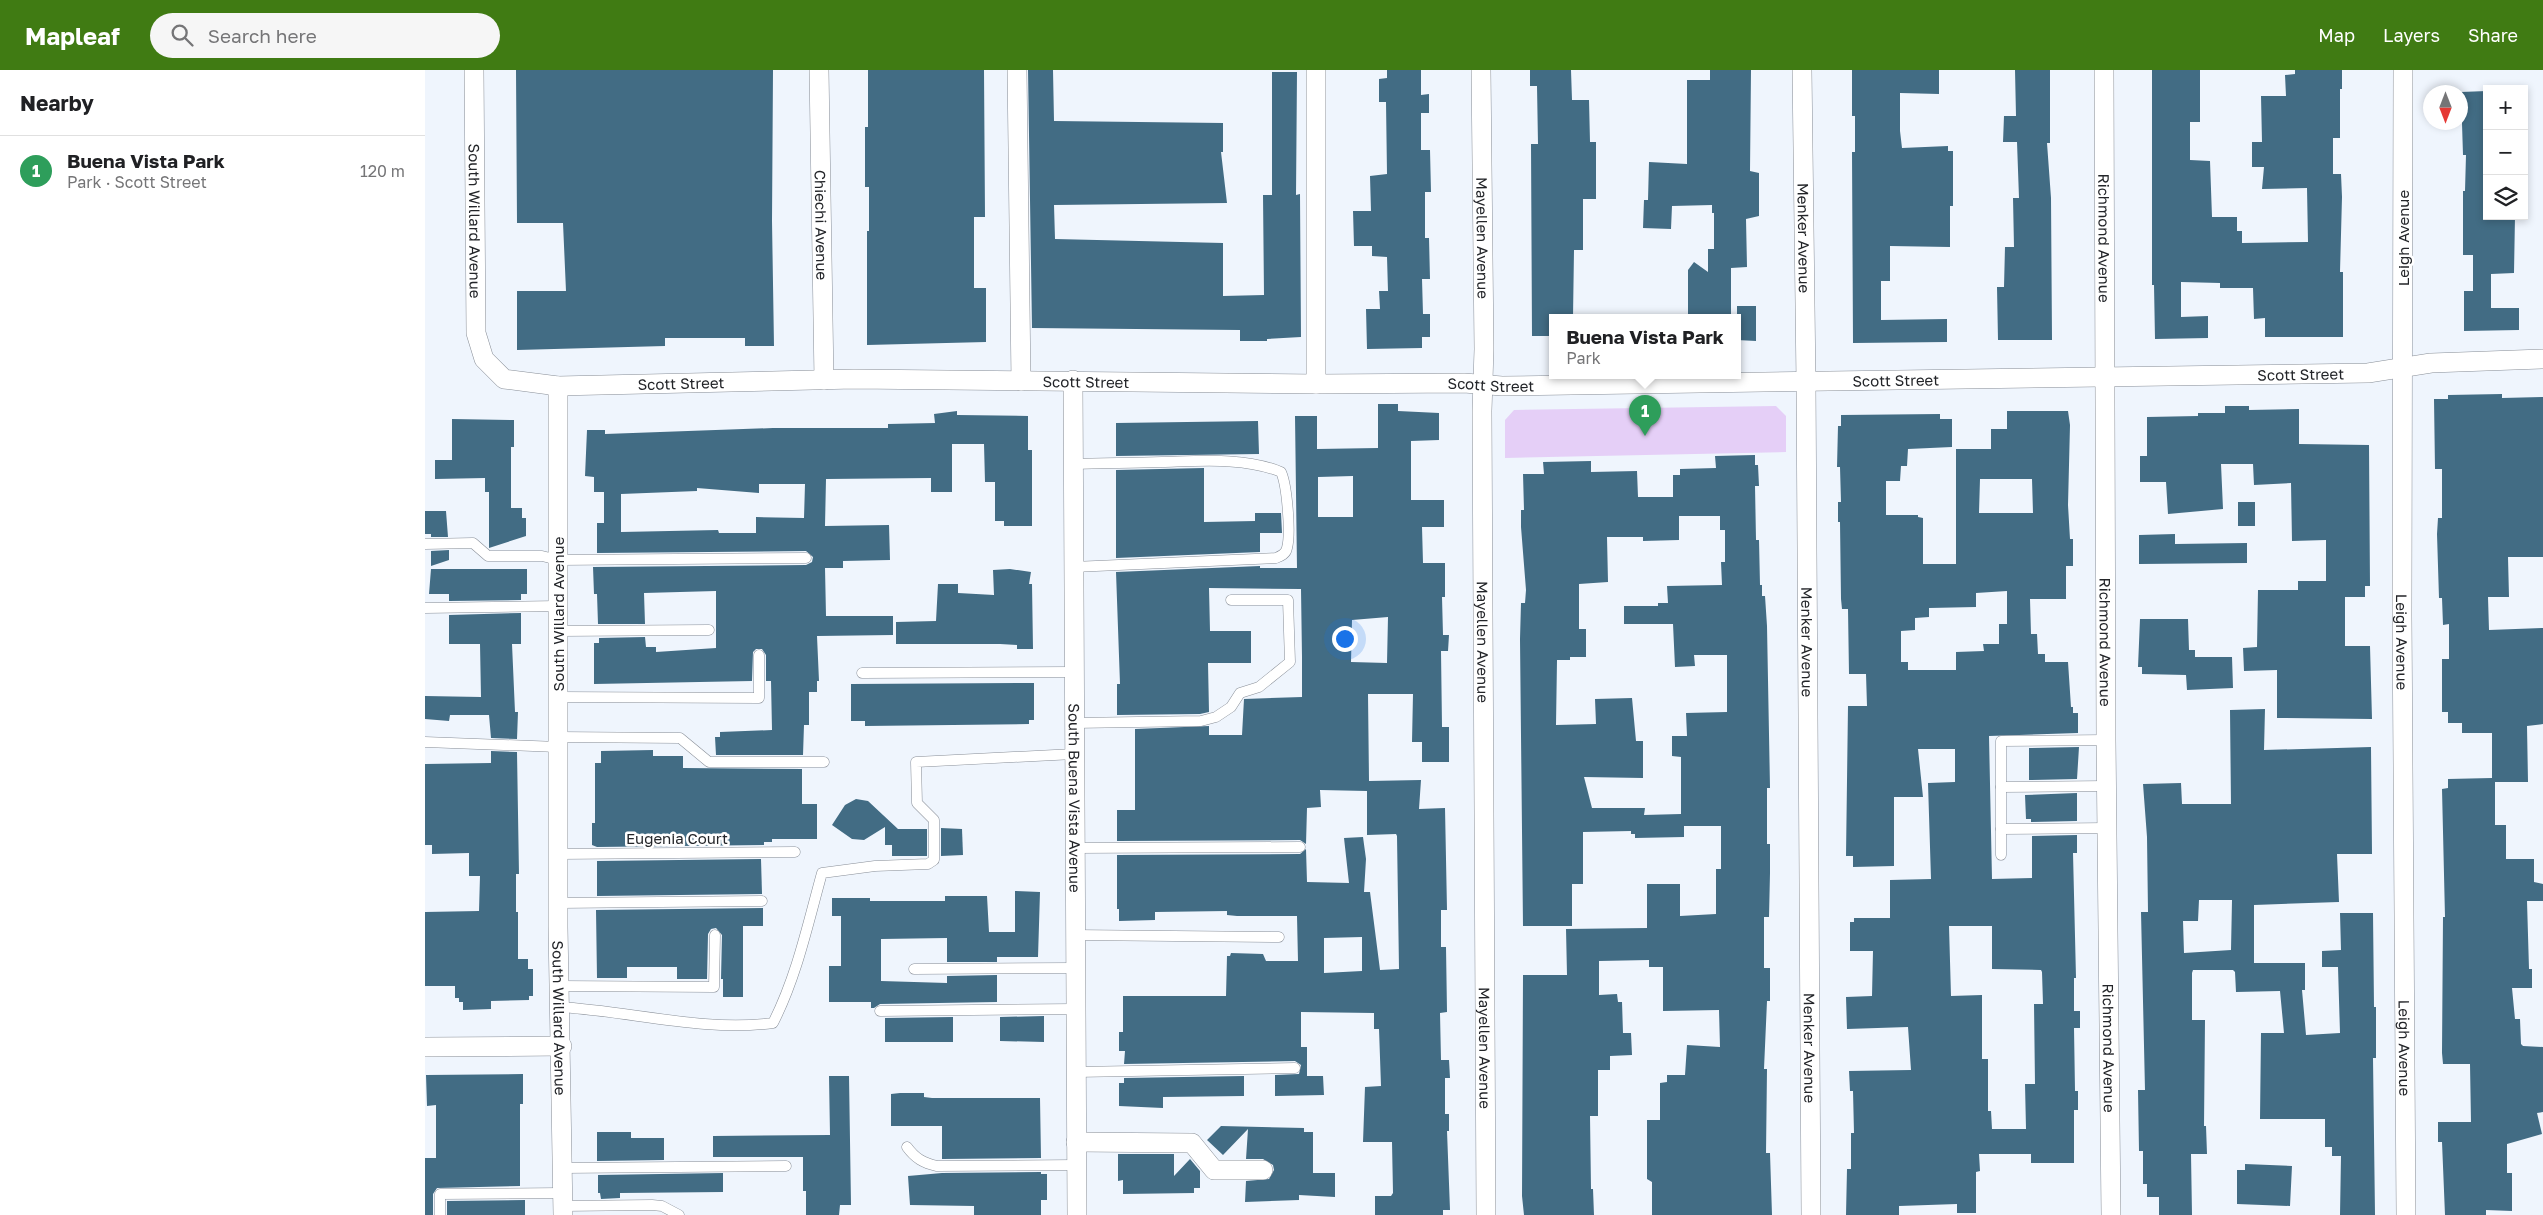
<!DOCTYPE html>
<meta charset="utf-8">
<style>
:root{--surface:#fff;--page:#f6f6f6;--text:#202124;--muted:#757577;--line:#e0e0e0;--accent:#407b13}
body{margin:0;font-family:"Golos Text",sans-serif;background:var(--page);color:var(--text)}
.controls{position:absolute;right:15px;top:15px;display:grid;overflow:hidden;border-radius:0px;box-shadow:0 2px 8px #0003}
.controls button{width:45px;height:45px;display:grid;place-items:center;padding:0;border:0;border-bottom:1px solid var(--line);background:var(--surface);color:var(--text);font:25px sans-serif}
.compass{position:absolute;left:1998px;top:15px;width:45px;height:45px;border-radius:50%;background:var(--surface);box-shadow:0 2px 8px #0003;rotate:180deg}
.you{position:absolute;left:919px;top:568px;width:18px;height:18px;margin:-12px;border:4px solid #fff;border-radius:50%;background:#1a73e8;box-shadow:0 0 0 8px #1a73e833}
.badge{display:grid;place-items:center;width:32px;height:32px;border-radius:50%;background:var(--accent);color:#fff;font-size:16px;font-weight:700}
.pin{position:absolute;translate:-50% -41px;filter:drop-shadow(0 1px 2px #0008)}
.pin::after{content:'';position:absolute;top:26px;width:18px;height:15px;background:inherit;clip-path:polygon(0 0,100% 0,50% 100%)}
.popup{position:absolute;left:1124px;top:244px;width:192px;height:65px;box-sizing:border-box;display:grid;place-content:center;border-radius:0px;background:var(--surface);filter:drop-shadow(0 1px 4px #0005);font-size:16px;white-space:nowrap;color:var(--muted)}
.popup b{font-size:19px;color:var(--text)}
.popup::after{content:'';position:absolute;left:50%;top:100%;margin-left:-10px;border:10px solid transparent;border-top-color:var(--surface)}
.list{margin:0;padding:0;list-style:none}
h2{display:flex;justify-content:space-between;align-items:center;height:65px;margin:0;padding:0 20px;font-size:21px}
h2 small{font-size:16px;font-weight:400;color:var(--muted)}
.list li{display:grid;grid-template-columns:32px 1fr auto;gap:15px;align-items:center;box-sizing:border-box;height:70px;padding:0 20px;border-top:1px solid var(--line)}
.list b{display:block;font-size:19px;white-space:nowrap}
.list p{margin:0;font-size:16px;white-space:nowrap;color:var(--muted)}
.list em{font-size:16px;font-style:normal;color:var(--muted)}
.icon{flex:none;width:28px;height:28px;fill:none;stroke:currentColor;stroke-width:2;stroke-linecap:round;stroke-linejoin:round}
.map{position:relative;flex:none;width:2118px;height:1145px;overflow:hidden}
header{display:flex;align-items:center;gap:30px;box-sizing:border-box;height:70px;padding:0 25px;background:var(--accent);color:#fff}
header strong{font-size:24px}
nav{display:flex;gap:28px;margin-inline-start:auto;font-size:18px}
.search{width:350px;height:45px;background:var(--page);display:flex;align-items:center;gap:12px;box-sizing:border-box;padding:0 18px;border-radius:28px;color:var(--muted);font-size:19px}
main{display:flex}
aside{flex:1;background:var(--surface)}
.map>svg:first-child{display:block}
</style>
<header>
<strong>Mapleaf</strong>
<div class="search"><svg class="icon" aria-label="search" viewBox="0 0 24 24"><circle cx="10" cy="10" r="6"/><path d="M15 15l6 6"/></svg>Search here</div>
<nav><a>Map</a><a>Layers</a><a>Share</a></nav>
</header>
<main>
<aside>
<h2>Nearby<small></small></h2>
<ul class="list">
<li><span class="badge" style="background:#2e9e5b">1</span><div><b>Buena Vista Park</b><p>Park · Scott Street</p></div><em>120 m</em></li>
</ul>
</aside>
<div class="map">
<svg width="2118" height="1145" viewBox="0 0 2118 1145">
<rect width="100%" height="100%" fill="#eff5fd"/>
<polygon fill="#e5cff7" points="1351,336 1361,346 1361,382 1080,388 1080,350 1089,340"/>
<g fill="#426c84" fill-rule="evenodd">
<polygon points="91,0 348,0 347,151 349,276 320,276 320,268 240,268 240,276 92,280 92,221 141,221 138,153 92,153"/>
<polygon points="443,0 559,0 560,147 549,147 549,218 561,218 561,272 442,275 442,161 444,161 444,117 440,117 440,57 443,57"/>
<polygon points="603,0 628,0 629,51 798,53 798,82 796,82 802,133 629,135 630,169 798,173 798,226 839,225 838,125 847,125 847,2 872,2 871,125 875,124 876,267 842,269 842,271 815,271 815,260 607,258"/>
<polygon points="962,0 996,0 996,25 1004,24 1004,43 996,43 996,80 1005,80 1006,122 1000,122 1000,168 1004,168 1005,209 997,209 998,244 1005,244 1005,267 997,267 997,278 942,279 941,239 955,239 954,221 963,221 962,187 947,186 947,176 929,176 928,141 946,141 945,106 962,104 961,32 954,32 954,9 962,8"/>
<polygon points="1105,0 1146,0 1147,30 1164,30 1165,72 1171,72 1171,129 1158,129 1158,180 1149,180 1148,247 1128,247 1128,266 1107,266 1106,74 1113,74 1112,16 1105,16"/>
<polygon points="1285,0 1326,0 1325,101 1334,103 1334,146 1321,149 1322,197 1306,198 1306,247 1263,247 1263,200 1269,192 1283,202 1283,179 1289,179 1289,143 1287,143 1287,135 1247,136 1246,159 1218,158 1219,130 1223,130 1224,92 1262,94 1262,10 1285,10"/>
<polygon points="1427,0 1514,0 1514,24 1475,23 1475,61 1477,78 1523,76 1523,81 1528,81 1528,136 1525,136 1525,177 1465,176 1465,211 1456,211 1456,250 1522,249 1522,272 1428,273 1427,82 1430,82 1430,46 1427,46"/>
<polygon points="1590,0 1625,0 1625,73 1622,73 1626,128 1627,270 1573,270 1572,217 1579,217 1580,177 1589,177 1588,128 1594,128 1592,72 1578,72 1579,46 1591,46"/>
<polygon points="1727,0 1775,0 1775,52 1765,52 1765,90 1785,91 1787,147 1812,147 1812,161 1817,161 1817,173 1883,172 1882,118 1837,119 1839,97 1827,97 1827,72 1837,72 1836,26 1861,26 1860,5 1870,4 1870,0 1917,0 1917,19 1915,19 1915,68 1908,68 1908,104 1916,104 1917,127 1915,202 1918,202 1918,267 1840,267 1840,248 1829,249 1828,218 1795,218 1795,213 1756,212 1756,247 1783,246 1783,268 1730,269 1729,215 1727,215"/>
<polygon points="2062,21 2062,146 2090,146 2089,203 2066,204 2066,238 2094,238 2094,260 2039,261 2039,221 2048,221 2048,185 2038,185 2038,121 2040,121 2041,85 2038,85 2036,22"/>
<polygon points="1312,236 1331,236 1331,271 1312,270"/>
<polygon points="2077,324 2077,328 2118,327 2118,487 2083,487 2084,527 2063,527 2064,560 2118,558 2118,654 2102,656 2103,712 2070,712 2070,755 2081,755 2081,789 2109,789 2109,812 2118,814 2118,831 2102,831 2104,899 2107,899 2107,918 2087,918 2090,949 2095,949 2096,974 2098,976 2118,977 2118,1042 2112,1043 2117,1064 2082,1074 2082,1103 2087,1103 2087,1141 2061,1140 2061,1145 2020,1145 2017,1072 2013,1072 2013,1052 2046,1052 2045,994 2018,994 2017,983 2018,847 2020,847 2017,719 2023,718 2023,709 2067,708 2067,663 2037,663 2037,653 2023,653 2023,642 2017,642 2017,589 2024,589 2024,554 2018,555 2017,528 2014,528 2012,464 2013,448 2017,448 2017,399 2010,399 2009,329 2023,329 2023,325"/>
<path d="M953 334H973V341L1014 343V370L986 371V430H1019V457H997L998 493H1020V527H1017L1018 565H1024L1023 581H1016L1017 657H1024V692H997V672H987L988 624H943L944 711 996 710 994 739 1020 738 1022 840H1016V877H1021L1022 942 1015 943 1016 990H1024L1025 1008H1020V1044H1024V1061H1022L1025 1140H1018V1145H950V1126H966L968 1123 967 1072H938L940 1017 956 1016 954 959H949V943L876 942V977H882V1006H898L899 1025 850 1026V1005L874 1004 876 995 870 991 699 994 700 981H694V962H698V926H801L802 886H805L806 883 838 884 841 891H873L872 846H812L802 845V841L730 842V850L694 851V839H692V785L875 784 881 779 882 812 924 813 919 768 938 767 941 789 939 822H945L955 900 974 899 972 766 971 764 942 765V721L895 720 896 737 882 738 881 774 875 770 692 771V740H710V659L784 656V665H817L819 629 877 627V587L876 519 784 518 785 561H826V593H783L784 642 775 644 692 645V614H695L691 502 835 496V498H872L870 346H892V379L953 378ZM928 406V447H893V407ZM963 547 962 593 926 592 927 550ZM937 867V901L899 903V868Z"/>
<polygon points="1800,336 1824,336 1824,340 1874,339 1874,374 1944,375 1945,516 1940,516 1940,527 1920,527 1920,576 1945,576 1947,649 1852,648 1852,600 1819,601 1818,578 1832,577 1833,520 1873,520 1873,511 1901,511 1901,470 1867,471 1866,413 1829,415 1828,394 1796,394 1798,439 1743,444 1741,412 1715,412 1715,386 1722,386 1722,347 1773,346 1773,343 1800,343"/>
<path d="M532 341V345L603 346V380H607V456H579V451H570V412H560L559 374H527V422H506V408L401 409 400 456 464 455 465 490 418 491V498H400L401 546H468V565L392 566 394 611H392V622H384V655H379L378 685H291L290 667H295V662L347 660 346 611H341V585L337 579H331L328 582 327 611 169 614V573H174V568L220 567 221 577H231V582L291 578V521L219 523 220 554H173L172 524H169L168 497 381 495 387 492 388 487 381 481 172 483V453H179V422H169V407L160 406 162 360H180V364L348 358H463V354L510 353 509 344ZM334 414H380L379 448 331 447V463H294L293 460 196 462V424L272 421V418L334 423Z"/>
<path d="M1582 341H1643L1645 355 1643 435 1645 469H1648V496H1641V529H1605L1606 564H1612L1613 584H1620V592H1643L1646 637H1648V643H1653V663L1564 666 1567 809 1607 808V766L1652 765V783H1648L1651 908H1649V941H1655V958H1649L1650 1021H1653V1040H1649V1093H1606V1084H1554L1555 1101 1551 1102V1143H1532V1134L1474 1136V1145H1421L1422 1099H1426V1063H1429L1428 1021H1425L1424 1001 1486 1000 1483 957 1422 959 1421 927 1447 926 1448 881H1425V852H1429V848H1465V810L1506 809 1503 713 1530 712V679H1493L1498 727H1469V796L1428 797V786H1421L1423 636H1442L1441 604H1424L1423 539H1417L1416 529 1415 452H1413V432H1416L1415 397H1412L1413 356H1416V345L1515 344V349H1527V377L1483 379 1482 396H1476L1475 411H1461V445H1493V447L1498 448V494H1531V379H1566V359H1582ZM1555 409H1607L1608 443H1554ZM1582 521V554H1574V574H1558L1559 581 1531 582V600H1483V592H1476V561L1490 560V548L1504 547V538L1551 537V523ZM1524 856H1567V899L1616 900 1617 902 1618 934H1609L1610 1014H1600L1601 1059H1567L1566 1041H1563V989H1557V925L1526 926Z"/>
<polygon points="27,349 89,350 89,377 86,377 86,438 97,438 97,448 101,448 101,466 64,478 64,422 60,422 60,408 10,409 10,390 27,390"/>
<polygon points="833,351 834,384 691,386 691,353"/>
<path d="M1330 385V395H1333L1334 416H1330L1331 470H1334L1335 515H1337V526H1340L1342 556 1345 718H1342V774H1345V803L1344 847H1339V898H1345V931H1342L1339 999H1342L1341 1083H1345L1347 1145H1227V1112L1222 1109V1050H1235V1013L1242 1012V1005H1260L1262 975 1295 977 1294 940 1238 941V897H1224V890L1174 891V925L1192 924 1193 932H1197L1198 963H1206L1207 985 1185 986V1000H1173V1046H1165L1166 1119H1168L1169 1145H1099L1097 1126 1098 905H1142L1141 859 1222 858V814H1255V846L1291 844V799H1296V756H1259V767L1210 768V764H1206V761L1158 762V814H1147V856H1098L1095 569 1096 533H1100L1101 520 1096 457V440H1099L1098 404H1119L1118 392 1166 391V402L1212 401 1213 427H1248V405H1255V399L1291 398 1290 386ZM1254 446H1295V460H1300V492H1296L1297 515 1242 516 1243 533H1233V536H1199V554H1248L1250 597 1270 596 1269 585H1302V642L1261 643 1262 666H1247V686L1256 687V744L1219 745 1220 738H1167L1159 707 1218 708V671H1211L1207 628 1170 629 1171 654 1131 655 1132 590H1145V587H1161V559H1154V514L1183 512 1182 467H1218V471L1254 470Z"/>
<polygon points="779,398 779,452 830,451 830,443 856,443 857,463 835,463 835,482 691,488 691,400"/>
<rect x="1813" y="432" width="17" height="24"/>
<polygon points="0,441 21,441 23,467 6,467 6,464 0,464"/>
<polygon points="1750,464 1750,474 1822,473 1822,493 1714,494 1714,465"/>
<polygon points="24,480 24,490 6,496 6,481"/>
<polygon points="6,499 102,499 102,524 96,524 96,530 24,531 24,524 4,524"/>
<polygon points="585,499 606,502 604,514 607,514 608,579 592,579 592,575 575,574 471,574 471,552 511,551 513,514 533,514 533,523 569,525 568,500"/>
<polygon points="96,543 96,574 87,574 90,642 93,642 92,669 66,668 64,645 25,645 24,651 0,649 0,626 56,627 55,574 24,574 24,545"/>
<polygon points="1715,549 1763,549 1764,580 1770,580 1770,587 1807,587 1808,618 1762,620 1761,605 1717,604 1717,597 1713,597"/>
<polygon points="609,613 609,650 604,650 604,654 440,656 440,651 426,651 426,614"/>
<path d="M1840 639 1839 680 1946 677 1947 784H1912L1914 832 1829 835V893H1880V920H1877L1881 965 1915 963 1913 897H1897V881L1916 880 1915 843H1948L1949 937H1951V988H1948L1950 1145H1915L1916 1086H1907V1077H1900V1049H1835L1836 963H1859L1855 921 1811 922 1810 902 1808 900H1768L1767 903V950H1780L1779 1056H1781L1782 1084H1766L1767 1145H1734V1127H1722V1114H1718V1081H1714L1713 1020H1720L1716 842H1723L1722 767 1718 714 1756 713 1757 734H1806L1805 640ZM1774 830H1807L1806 880 1759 883 1758 851H1773Z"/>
<polygon points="1654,677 1652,709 1604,710 1604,678"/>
<polygon points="228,680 228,686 258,686 258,698 377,699 377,734 392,734 392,769 347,769 347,772 339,772 339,775 172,777 167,775 167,753 170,753 170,693 176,693 176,681"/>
<polygon points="66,681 92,682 94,804 91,804 91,842 93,842 93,889 103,889 103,899 108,899 108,926 104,926 104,930 66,931 66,939 38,940 38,932 34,932 34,928 30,928 30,916 0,916 0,842 54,841 55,806 44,806 44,783 7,784 7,775 0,775 0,694 66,693"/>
<polygon points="1652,723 1652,751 1606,752 1606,749 1601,749 1600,725"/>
<polygon points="431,729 443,731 473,759 502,759 502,786 467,786 467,775 460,775 460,757 439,770 427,769 407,755 420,735"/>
<polygon points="516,758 537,759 538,785 516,786"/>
<polygon points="336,789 337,824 172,826 172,791"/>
<polygon points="590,821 615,822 613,887 572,887 572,892 522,892 522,868 456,869 456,911 522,913 522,906 572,905 572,932 455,934 449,938 446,938 446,932 404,932 404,896 416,896 416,846 407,846 407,828 445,828 445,831 520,831 520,826 562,826 564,862 590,862"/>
<polygon points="338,838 338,856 318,856 318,927 298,927 298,909 296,909 297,865 291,858 286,859 283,864 282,909 252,909 252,897 202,897 202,908 172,908 171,840"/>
<polygon points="619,946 619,972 575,971 575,947"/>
<polygon points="528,947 528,972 460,972 460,948"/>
<polygon points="98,1004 98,1034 95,1034 95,1116 12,1118 8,1124 8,1145 0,1145 0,1088 11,1088 11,1035 2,1036 1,1005"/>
<polygon points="404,1006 424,1006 426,1135 415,1135 414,1145 381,1145 381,1121 378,1121 378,1087 288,1087 288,1066 405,1065"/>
<polygon points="819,1006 819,1026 738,1027 738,1038 694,1036 694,1013 699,1013 699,1008"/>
<polygon points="475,1023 499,1023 499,1027 507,1028 615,1028 616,1088 517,1089 517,1056 466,1056 466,1024"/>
<polygon points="796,1056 879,1058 879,1062 888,1062 888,1103 910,1103 910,1127 874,1125 874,1130 820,1132 821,1111 844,1109 849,1100 848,1095 838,1089 821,1089 823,1059 798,1085 782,1070"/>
<polygon points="172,1062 206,1062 206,1068 239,1068 239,1090 172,1091"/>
<polygon points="693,1084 749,1084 749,1106 765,1089 775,1101 775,1118 769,1118 769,1123 698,1124 698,1110 693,1111"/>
<polygon points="1820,1094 1867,1096 1865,1136 1812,1134 1812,1100 1820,1100"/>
<polygon points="616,1102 616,1104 622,1104 622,1130 616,1130 616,1145 549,1145 549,1136 485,1135 483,1106 517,1103"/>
<polygon points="298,1103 298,1122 195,1123 195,1128 176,1129 175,1123 173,1123 173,1105"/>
<polygon points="100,1130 100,1145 22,1145 22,1131"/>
</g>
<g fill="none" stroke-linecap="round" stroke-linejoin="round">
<g stroke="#888e97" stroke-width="11">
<g id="service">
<polyline points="0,474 48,473 63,486 117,486 133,490 381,488"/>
<path d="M648 497 851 488C856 486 861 484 862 478 866 463 862 415 856 402 820 387 775 391 737 392 708 393 678 393 649 394"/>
<polyline points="0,538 133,536"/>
<polyline points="133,561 284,560"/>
<polyline points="437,603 648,602"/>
<polyline points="133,627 334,628 334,585"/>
<polyline points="649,653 776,651 791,647 806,637 815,623 834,617 865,592 863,530 806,530"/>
<polyline points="133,667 255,668 284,692 399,692"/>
<polyline points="0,672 133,677"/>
<polyline points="1576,717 1681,716"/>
<polyline points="1576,759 1682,758"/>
<polyline points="649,778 875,777"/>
<polyline points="133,784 370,782"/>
<polyline points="1576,785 1576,671 1681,670"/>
<polyline points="133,833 337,831"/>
<polyline points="649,865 854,867"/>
<polyline points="489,899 650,898"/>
<polyline points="134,916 289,917 290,865"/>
<path d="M134 937C205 941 277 962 348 953 372 906 383 853 397 803L450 796 503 794 509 790V750L492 733 491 692 649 684"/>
<polyline points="455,941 650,939"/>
<polyline points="651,1002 870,998"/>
<path d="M482 1077C490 1088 498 1093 512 1096L651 1095"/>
<polyline points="137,1098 361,1096"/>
<polyline points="137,1136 227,1135 237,1136 254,1145"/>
<polyline points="15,1145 15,1124 137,1123"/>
</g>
</g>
<g stroke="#888e97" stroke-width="20">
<g id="minor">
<path id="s1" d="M49 0 51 263 59 289 79 309 133 316 429 309 891 314 1039 313 1077 316 1943 303 2006 293 2118 289"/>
<path id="s2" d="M394 0 399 310"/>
<polyline points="592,0 596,311"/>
<polyline points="891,0 891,314"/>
<path id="s3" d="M1056 0 1059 279 1057 341 1061 1145"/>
<path id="s4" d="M1377 0 1381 312 1386 1145"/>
<path id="s5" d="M1679 0 1681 670 1686 1145"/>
<path id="s6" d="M1978 0 1977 546 1981 1145"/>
<path id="s7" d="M648 310 652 1145"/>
<path id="s8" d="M133 316V857L138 1145"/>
<polyline points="0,977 137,976"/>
<polyline points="651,1072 767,1073 789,1100 838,1100"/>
</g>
</g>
<use href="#service" stroke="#fff" stroke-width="10"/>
<use href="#minor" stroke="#fff" stroke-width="19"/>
</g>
<g text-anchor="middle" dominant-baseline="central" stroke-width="5" stroke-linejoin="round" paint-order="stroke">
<g font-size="15" fill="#232529" stroke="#fff">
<text stroke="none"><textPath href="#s1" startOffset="151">South Willard Avenue</textPath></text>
<text stroke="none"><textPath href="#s2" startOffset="155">Chiechi Avenue</textPath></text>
<text stroke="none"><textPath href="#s3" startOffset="168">Mayellen Avenue</textPath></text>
<text stroke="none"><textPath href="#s4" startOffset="168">Menker Avenue</textPath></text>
<text stroke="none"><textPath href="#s5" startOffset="168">Richmond Avenue</textPath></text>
<text transform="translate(1978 168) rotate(-90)">Leigh Avenue</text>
<text stroke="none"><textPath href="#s1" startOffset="2116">Scott Street</textPath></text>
<text stroke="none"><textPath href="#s1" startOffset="901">Scott Street</textPath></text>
<text stroke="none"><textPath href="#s1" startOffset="1711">Scott Street</textPath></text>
<text stroke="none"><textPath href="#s1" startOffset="496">Scott Street</textPath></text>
<text stroke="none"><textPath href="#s1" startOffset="1306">Scott Street</textPath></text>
<text transform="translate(133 544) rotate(-90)">South Willard Avenue</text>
<text stroke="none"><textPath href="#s3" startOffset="572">Mayellen Avenue</textPath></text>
<text stroke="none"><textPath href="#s4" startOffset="572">Menker Avenue</textPath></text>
<text stroke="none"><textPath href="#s6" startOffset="572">Leigh Avenue</textPath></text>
<text stroke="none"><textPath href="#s5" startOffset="572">Richmond Avenue</textPath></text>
<text stroke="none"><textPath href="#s7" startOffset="418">South Buena Vista Avenue</textPath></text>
<text x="252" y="768">Eugenia Court</text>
<text stroke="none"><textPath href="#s8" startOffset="632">South Willard Avenue</textPath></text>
<text stroke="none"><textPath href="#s3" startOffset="978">Mayellen Avenue</textPath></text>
<text stroke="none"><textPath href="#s4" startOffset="978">Menker Avenue</textPath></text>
<text stroke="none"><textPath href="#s5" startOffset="978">Richmond Avenue</textPath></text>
<text stroke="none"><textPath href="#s6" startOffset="978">Leigh Avenue</textPath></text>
</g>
</g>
</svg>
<div class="controls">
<button>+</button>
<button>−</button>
<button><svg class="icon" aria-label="layers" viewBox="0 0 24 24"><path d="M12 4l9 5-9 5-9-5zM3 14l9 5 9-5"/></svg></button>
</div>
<svg class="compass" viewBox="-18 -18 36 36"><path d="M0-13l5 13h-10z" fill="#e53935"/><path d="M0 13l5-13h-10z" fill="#757577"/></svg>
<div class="you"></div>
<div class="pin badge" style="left:1220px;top:366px;background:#2e9e5b">1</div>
<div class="popup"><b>Buena Vista Park</b>Park</div>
</div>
</main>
